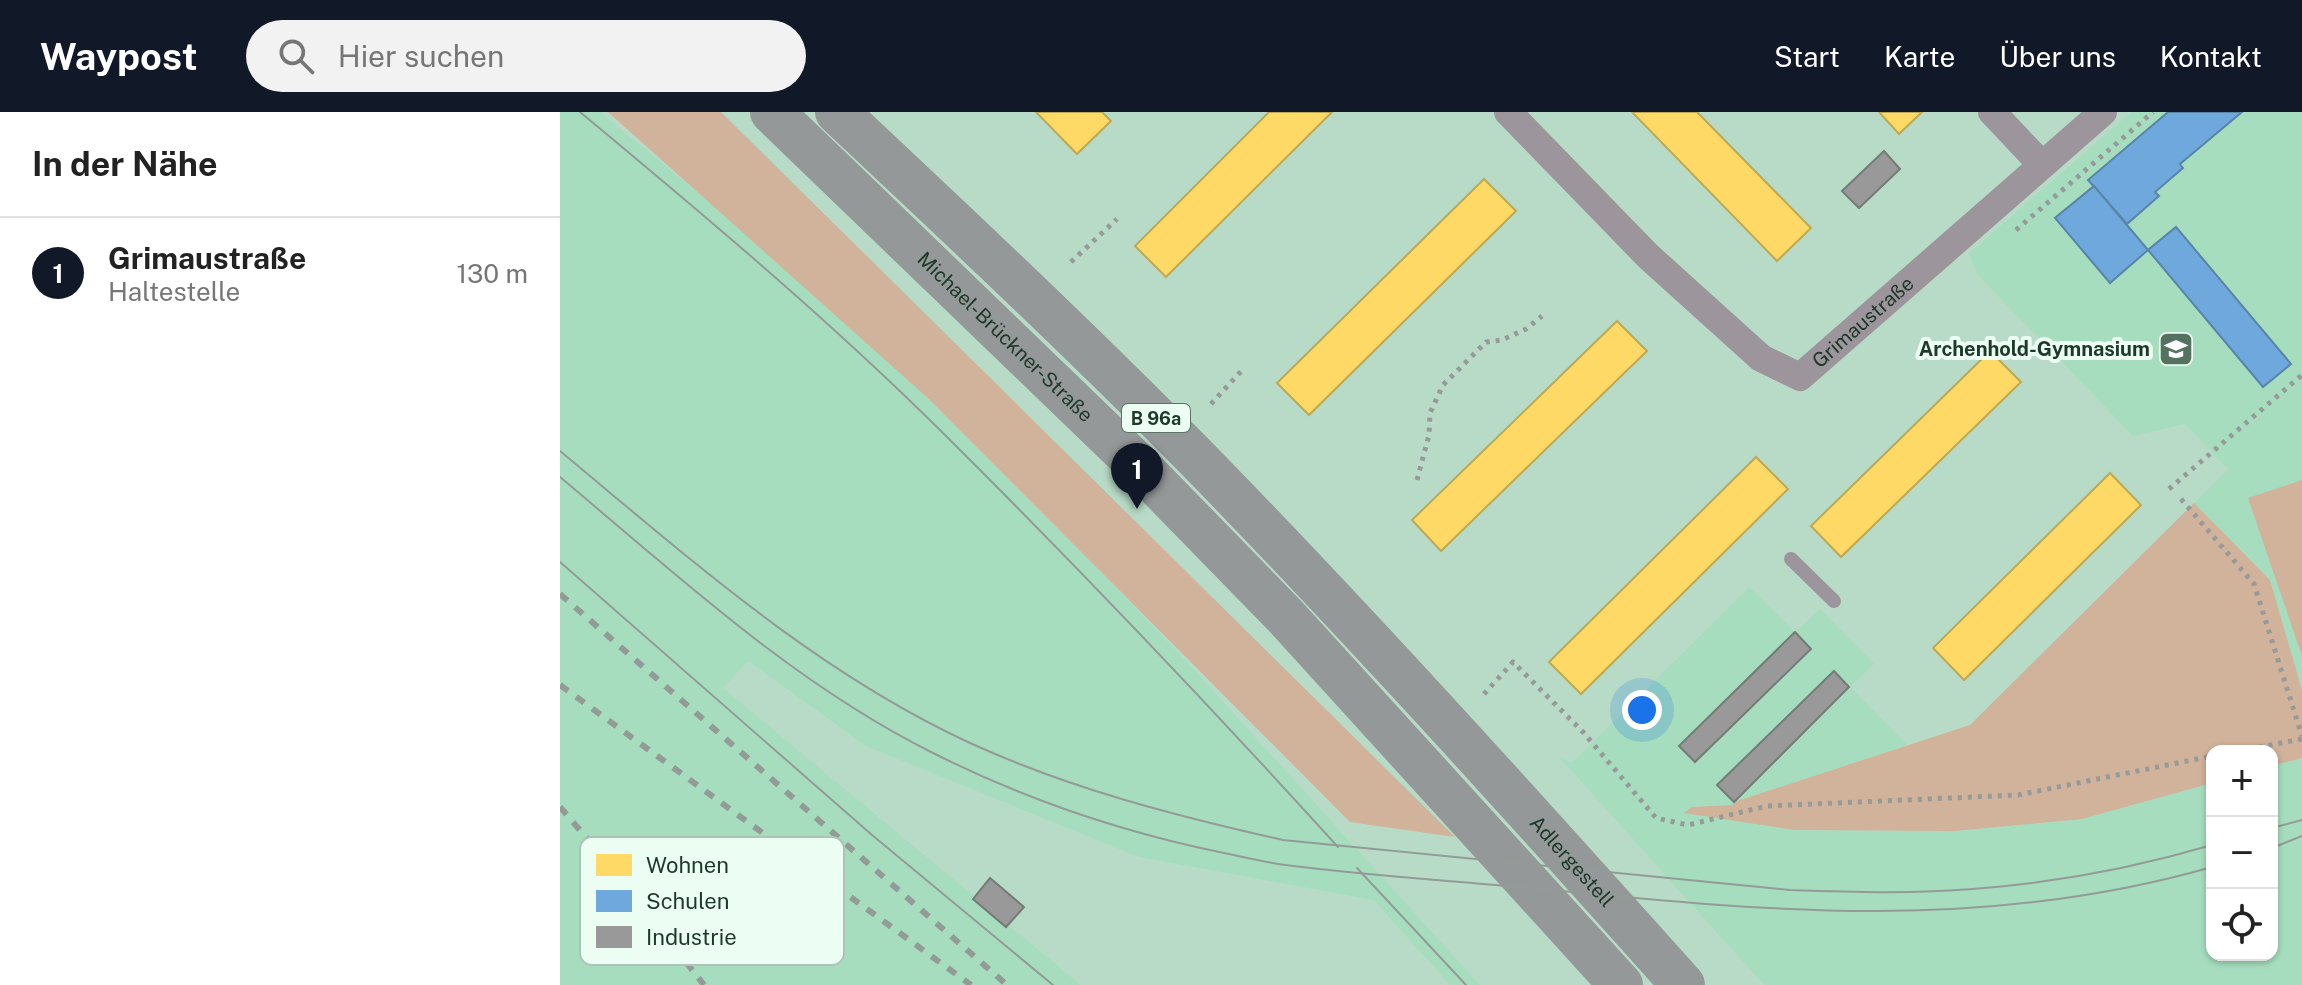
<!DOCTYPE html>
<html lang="de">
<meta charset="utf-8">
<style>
:root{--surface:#fff;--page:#f2f2f2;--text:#222;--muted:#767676;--line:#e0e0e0;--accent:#111827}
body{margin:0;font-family:"Public Sans",sans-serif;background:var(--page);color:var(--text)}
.controls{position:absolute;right:24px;bottom:24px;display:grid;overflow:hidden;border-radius:16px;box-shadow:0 2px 6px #0004}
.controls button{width:72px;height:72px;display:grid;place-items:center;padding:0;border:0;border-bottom:2px solid var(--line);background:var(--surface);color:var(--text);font:40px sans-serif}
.you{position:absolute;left:1082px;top:598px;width:28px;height:28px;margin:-20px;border:6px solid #fff;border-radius:50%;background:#1a73e8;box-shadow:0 0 0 12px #1a73e833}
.badge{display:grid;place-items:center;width:52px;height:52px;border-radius:50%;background:var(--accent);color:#fff;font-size:26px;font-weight:700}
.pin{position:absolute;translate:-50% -66px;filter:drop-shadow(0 2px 4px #0008)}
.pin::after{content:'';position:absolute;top:42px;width:28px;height:24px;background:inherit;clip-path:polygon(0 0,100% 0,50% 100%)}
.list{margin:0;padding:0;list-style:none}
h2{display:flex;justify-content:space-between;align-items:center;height:104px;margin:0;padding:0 32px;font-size:34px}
h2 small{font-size:26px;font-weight:400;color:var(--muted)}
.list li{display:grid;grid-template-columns:52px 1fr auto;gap:24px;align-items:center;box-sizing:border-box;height:112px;padding:0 32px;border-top:2px solid var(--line)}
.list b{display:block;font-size:30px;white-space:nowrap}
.list p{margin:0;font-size:26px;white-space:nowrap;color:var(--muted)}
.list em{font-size:26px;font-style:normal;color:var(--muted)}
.icon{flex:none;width:44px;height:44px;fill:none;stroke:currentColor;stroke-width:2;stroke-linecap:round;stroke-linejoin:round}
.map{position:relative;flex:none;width:1742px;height:873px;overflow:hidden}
header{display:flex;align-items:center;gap:48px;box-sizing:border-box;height:112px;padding:0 40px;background:var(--accent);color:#fff}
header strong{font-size:38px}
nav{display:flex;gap:44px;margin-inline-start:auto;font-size:28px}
.search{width:560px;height:72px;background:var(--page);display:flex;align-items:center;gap:20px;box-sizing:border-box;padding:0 28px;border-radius:44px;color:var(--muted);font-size:30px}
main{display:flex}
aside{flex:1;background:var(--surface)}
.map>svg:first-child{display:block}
</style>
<header>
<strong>Waypost</strong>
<div class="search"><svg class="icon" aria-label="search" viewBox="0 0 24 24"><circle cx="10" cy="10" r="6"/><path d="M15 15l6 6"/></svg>Hier suchen</div>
<nav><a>Start</a><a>Karte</a><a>Über uns</a><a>Kontakt</a></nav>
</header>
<main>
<aside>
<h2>In der Nähe<small></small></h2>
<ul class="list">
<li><span class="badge">1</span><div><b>Grimaustraße</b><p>Haltestelle</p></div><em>130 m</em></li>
</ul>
</aside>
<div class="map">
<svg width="1742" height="873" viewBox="0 0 1742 873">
<rect width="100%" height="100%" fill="#b8dbc7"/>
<g fill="#a6ddbe">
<polygon points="0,0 40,0 181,116 370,288 486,403 617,539 920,873 890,873 814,788 579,745 306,634 188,549 163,576 521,873 0,873"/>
<polygon points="1571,0 1742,0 1742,578 1710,468 1634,391 1668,357 1625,312 1573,324 1417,162 1409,141"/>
<polygon points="1189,475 1235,520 1260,497 1314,552 1290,575 1347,633 1174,690 1173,693 1132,695 1234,718 1395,719 1522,707 1652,671 1652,843 1712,843 1712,654 1742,646 1742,873 1204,873 1000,646 1012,651"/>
</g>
<g fill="#d1b29a">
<polygon points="48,0 161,0 895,725 790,710 370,288"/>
<polygon points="1742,368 1742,544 1688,386"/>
<polygon points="1634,391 1710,468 1742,578 1742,646 1712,654 1712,639 1652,639 1652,671 1522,707 1395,719 1234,718 1124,701 1132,695 1173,693 1174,690 1410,613"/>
</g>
<g fill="#ffd966" stroke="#bca954" stroke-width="2">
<polygon points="476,0 542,0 551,9 517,42"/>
<polygon points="709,0 772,0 606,165 575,134"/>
<polygon points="1072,0 1137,0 1251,116 1217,149"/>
<polygon points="1319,0 1362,0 1339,22"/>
<polygon points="924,67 956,99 749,303 717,271"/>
<polygon points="1057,209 1087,239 881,439 852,408"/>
<polygon points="1430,239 1461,270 1281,445 1251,414"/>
<polygon points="1196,345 1228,377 1021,582 989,550"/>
<polygon points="1550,361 1581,393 1404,568 1373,536"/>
</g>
<g fill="#6fa8dc" stroke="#5786a7" stroke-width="2">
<polygon points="1608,0 1682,0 1620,52 1623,56 1595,80 1599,84 1567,112 1528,68"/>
<polygon points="1534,74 1588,138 1550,171 1495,106"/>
<polygon points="1616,115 1731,252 1703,275 1588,138"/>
</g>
<g fill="#999" stroke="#747c78" stroke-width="2">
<polygon points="1324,39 1340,57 1299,96 1282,79"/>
<polygon points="1235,520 1251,537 1135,650 1119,634"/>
<polygon points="1274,559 1289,575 1174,690 1157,673"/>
<polygon points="430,766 464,795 446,815 413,787"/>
</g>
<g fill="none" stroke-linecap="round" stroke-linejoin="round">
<g stroke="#969a99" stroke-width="5" stroke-dasharray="4 6" stroke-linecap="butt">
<polyline points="1456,118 1593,0"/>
<polyline points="511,150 557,107"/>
<polyline points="651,292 684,256"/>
<polyline points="857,368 869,323 870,301 883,273 926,230 942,228 966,217 982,204"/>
<polyline points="1609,377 1742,263"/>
<polyline points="1621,387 1694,472 1742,624"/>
<polyline points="924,582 953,550 1023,620 1096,706 1128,713 1207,694 1458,683 1652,644"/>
<polyline points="1679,639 1742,627"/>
</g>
<polyline stroke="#9c959b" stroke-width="14" points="1231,447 1274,489"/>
<g stroke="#9c959b" stroke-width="28">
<path id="s1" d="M948 0 1088 144 1201 246 1240 265 1543 0"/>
<polyline points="1432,0 1481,52"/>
</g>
<g stroke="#949898" stroke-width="44">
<path id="s2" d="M212 0 575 350 727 506 1061 873"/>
<path id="s3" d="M277 0C405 120 533 240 655 365 815 530 970 702 1123 873"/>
</g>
<g stroke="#939b97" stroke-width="2">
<path d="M20 0C144 103 268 207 382 320 518 455 650 594 778 735"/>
<path d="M0 339C129 446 256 560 410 631 511 677 616 704 723 728L1230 778C1291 780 1352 782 1413 777 1494 771 1574 756 1652 733"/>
<path d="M0 365C117 463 233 571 371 640 464 687 561 720 664 741 684 745 704 750 725 753 810 764 896 769 982 777 1213 800 1425 820 1652 755"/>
<polyline points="0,450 312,723 493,873"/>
<polyline points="1712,716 1742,708"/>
<polyline points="1712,736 1742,724"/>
<polyline points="797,756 906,873"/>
</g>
<g stroke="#939b97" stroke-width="6" stroke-dasharray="10 10" stroke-linecap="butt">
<polyline points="0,482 447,873"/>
<polyline points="0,573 411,873"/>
<polyline points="0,695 50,753 144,873"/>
</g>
</g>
<defs>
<g id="school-square" transform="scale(1.8)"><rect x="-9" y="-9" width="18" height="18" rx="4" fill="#547161" stroke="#ecfef3"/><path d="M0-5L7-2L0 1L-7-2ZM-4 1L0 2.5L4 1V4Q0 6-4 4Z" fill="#fff"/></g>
</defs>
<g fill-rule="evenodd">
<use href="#school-square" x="1616" y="237"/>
</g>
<g text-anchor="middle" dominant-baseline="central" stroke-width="8" stroke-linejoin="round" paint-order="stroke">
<rect fill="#ecfef3" stroke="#5c7366" stroke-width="2" x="562" y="292" width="68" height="28" rx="6"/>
<g font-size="18" font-weight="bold" fill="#1e382a">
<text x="596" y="306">B 96a</text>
</g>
<g font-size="20" fill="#1e382a" stroke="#ecfef3">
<text stroke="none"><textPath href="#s1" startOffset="480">Grimaustraße</textPath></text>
<text stroke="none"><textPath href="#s2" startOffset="324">Michael-Brückner-Straße</textPath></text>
<text stroke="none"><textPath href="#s3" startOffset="1050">Adlergestell</textPath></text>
</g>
<g font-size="20" font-weight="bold" fill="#1e382a" stroke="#ecfef3" text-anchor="end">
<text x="1590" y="237">Archenhold-Gymnasium</text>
</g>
</g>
<rect x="20" y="725" width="264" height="128" rx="12" fill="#ecfef3" stroke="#aec3b7" stroke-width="2"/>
<rect x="36" y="742" width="36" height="22" fill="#ffd966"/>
<rect x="36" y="778" width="36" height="22" fill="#6fa8dc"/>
<rect x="36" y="814" width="36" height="22" fill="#999"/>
<g font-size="22" fill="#1e382a">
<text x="86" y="761">Wohnen</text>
<text x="86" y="797">Schulen</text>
<text x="86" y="833">Industrie</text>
</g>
</svg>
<div class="controls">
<button>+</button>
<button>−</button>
<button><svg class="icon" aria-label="locate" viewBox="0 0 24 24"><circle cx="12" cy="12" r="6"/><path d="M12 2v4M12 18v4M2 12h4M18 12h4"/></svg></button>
</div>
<div class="you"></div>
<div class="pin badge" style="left:577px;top:397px">1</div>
</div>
</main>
